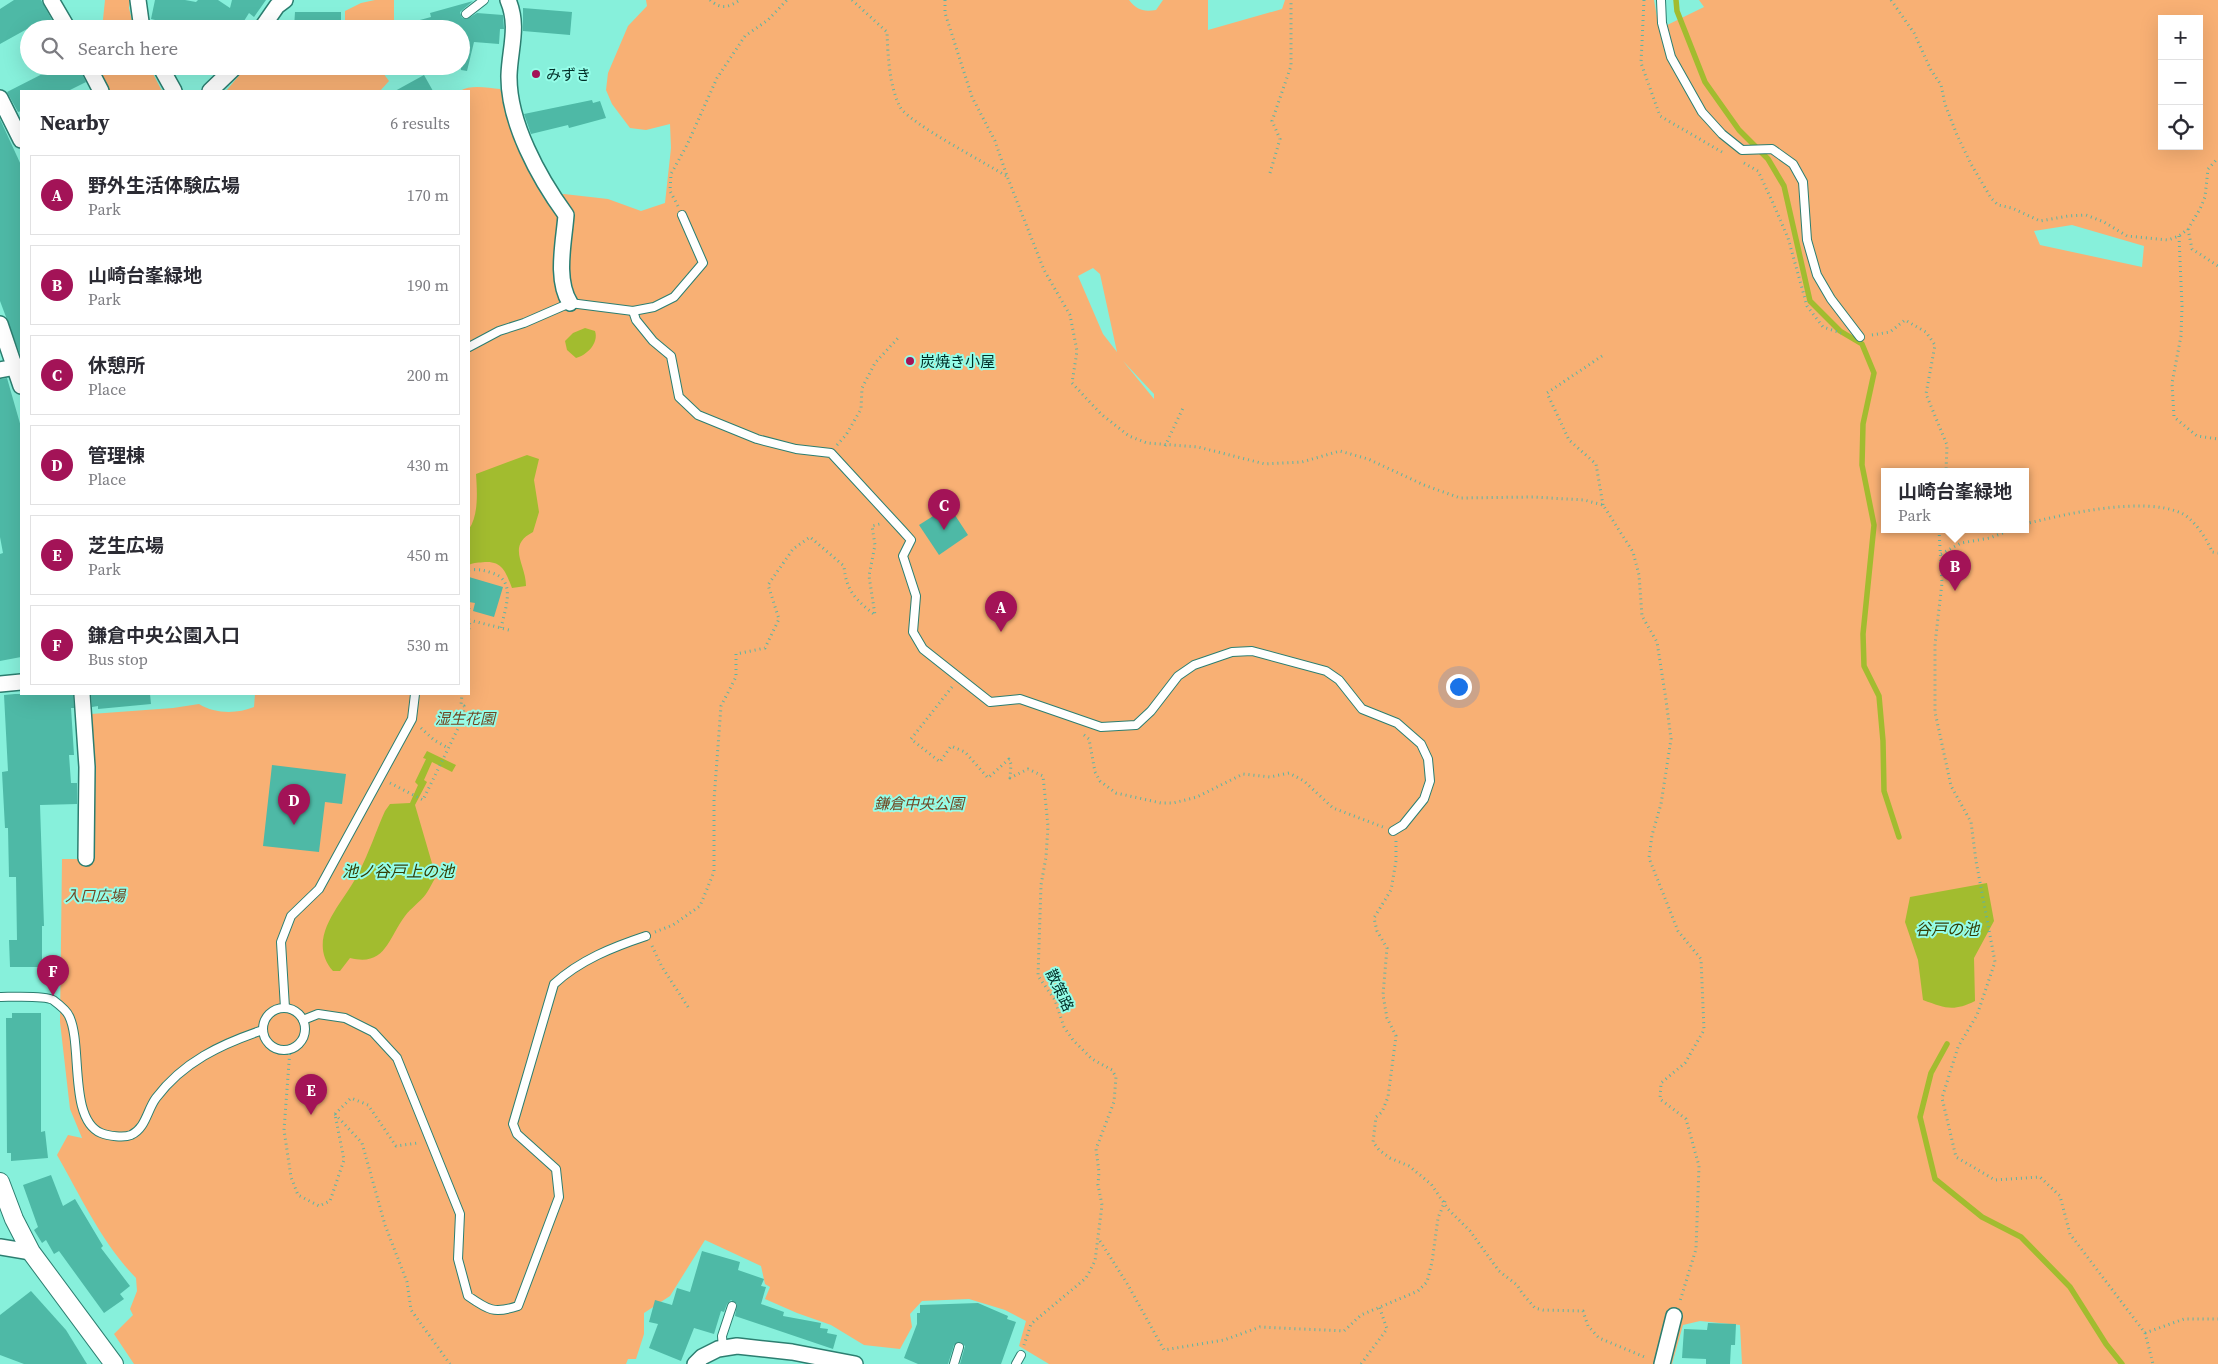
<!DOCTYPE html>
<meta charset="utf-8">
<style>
:root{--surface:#fff;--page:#f7f7f7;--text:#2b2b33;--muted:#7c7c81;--line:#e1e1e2;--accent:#a31357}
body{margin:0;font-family:"Source Serif 4","Noto Sans JP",serif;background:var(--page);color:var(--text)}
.controls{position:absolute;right:15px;top:15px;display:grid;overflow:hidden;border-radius:0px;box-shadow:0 5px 20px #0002}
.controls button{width:45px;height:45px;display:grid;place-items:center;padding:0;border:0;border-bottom:1px solid var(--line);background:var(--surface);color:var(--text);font:25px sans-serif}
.you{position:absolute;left:1458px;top:686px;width:18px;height:18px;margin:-12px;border:4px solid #fff;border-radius:50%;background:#1a73e8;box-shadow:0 0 0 8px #1a73e833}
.badge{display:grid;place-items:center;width:32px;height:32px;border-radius:50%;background:var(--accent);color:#fff;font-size:16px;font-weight:700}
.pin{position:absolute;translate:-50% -41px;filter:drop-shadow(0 1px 2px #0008)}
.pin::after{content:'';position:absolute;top:26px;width:18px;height:15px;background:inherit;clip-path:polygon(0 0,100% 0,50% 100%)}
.popup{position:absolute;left:1881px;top:468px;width:148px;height:65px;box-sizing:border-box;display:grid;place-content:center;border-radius:0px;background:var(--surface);filter:drop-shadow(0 1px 4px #0005);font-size:16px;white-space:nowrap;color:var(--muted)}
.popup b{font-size:19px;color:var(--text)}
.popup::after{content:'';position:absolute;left:50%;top:100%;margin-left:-10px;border:10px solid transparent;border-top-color:var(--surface)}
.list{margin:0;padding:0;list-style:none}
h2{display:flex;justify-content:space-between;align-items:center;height:65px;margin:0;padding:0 20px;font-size:21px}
h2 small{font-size:16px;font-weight:400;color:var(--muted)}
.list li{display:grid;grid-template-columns:32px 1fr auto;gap:15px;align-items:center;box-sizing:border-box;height:80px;margin:0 10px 10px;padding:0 10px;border:1px solid var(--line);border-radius:0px}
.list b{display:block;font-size:19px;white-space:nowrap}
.list p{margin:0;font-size:16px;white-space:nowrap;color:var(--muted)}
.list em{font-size:16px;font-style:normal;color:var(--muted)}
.icon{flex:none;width:28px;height:28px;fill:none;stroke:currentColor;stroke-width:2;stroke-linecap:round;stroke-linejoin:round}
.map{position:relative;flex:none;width:2218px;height:1364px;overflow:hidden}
.search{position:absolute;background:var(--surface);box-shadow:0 5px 20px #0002;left:20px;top:20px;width:450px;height:55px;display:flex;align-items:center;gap:12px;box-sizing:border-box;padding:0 18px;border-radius:28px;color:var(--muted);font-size:19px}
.panel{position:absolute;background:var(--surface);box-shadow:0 5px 20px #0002;left:20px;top:90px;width:450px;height:605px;border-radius:0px}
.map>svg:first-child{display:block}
</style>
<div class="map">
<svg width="2218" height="1364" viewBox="0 0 2218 1364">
<rect width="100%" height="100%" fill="#87f0db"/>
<g fill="#f8b074" fill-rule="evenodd">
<polygon points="105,0 130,0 129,8 134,29 102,29"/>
<polygon points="375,0 394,0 394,29 345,29 345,11 361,3"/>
<path d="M646 0H1129C1137 10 1143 12 1156 10L1163 0H1208V30L1282 9 1285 0H1654L1659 29 1704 7 1699 0H2218V1364H1742L1740 1325 1700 1321 1683 1325 1672 1364H1049L1019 1346 1026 1321 1005 1310 969 1299 922 1301 910 1314 912 1327 900 1349 864 1345 831 1325 797 1313 765 1299 770 1287 765 1284 761 1266 705 1240 670 1296 644 1313V1334L636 1359H628L626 1364H134L114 1334 133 1315 130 1309 137 1291 136 1278C102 1243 81 1197 57 1155L68 1135 82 1138 70 1109 60 1022 62 859H92L91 825 94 822 91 714 173 708 199 704C215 714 237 714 254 707L255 694H469V91H460C471 84 488 88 500 89L529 171 544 199 564 194 608 199 641 211 665 203 671 148 670 124 646 130 630 128 612 104 606 90 608 73 628 26 647 6ZM2162 19H2199V146H2162ZM2072 225 2144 246 2142 267 2040 245 2034 231ZM1093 268 1100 274 1117 352 1103 334 1078 276ZM1123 361 1154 394V399ZM1885 472H2025V530H1885Z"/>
<polygon points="101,66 149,66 162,91 107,91 100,77"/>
<polygon points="247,66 378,66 389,81 380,91 226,91"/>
</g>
<g fill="#a2bc2f">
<path d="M585 328 595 331C599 343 587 355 576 358L567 350 565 341 573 333Z"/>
<path d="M527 455 539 459 534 480 539 512 533 532C506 546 526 564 526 586L512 588C506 573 503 561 485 562 479 563 474 562 469 565V529C479 515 477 490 476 474Z"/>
<path d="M427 751 456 765 452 772 432 762 424 780 427 782 415 805 436 877C432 883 430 888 426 894 420 902 411 908 405 916 388 938 386 967 350 958L340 971H333C304 937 344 903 359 872 369 853 376 831 385 811L390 804 410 803 418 785 415 782 426 759 423 758Z"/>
<path d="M1987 883 1994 921 1974 958 1975 1001C1953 1012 1945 1008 1923 1000L1918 960 1905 922 1910 897Z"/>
</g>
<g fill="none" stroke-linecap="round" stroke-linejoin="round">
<g stroke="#a2bc2f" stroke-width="5.5">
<polyline points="1676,0 1677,11 1705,82 1739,130 1768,159 1784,186 1810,301 1840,331 1862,344 1874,373 1863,424 1862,465 1874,525 1863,634 1864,666 1879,696 1883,741 1884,791 1899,837"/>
<polyline points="1947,1044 1931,1073 1920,1117 1935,1179 1982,1217 2021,1237 2070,1287 2106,1344 2122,1364"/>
</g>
</g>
<g fill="#4eb9a6">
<polygon points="14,0 41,0 57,29 27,29 0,44 0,9"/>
<polygon points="155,0 185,0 196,2 198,0 218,0 230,8 232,0 266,0 254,17 249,13 239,29 177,29 180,26 151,19"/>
<polygon points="473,1 460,12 462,18 467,19 477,13 503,15 504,29 500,29 499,44 474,42 467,71 461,70 461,29 405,29 405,24 431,17 430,13"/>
<polygon points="523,8 572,12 570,35 523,31"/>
<polygon points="295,12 341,12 341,29 294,29"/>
<polygon points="58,66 78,66 86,82 68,91 21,91 21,111 18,112 7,92"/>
<polygon points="424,75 433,91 395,91"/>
<polygon points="592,100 593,103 600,101 606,118 569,128 568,125 531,134 524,114"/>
<polygon points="0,119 21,165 21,357 0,301"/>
<polygon points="7,378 21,427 21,657 0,661 0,554 3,553 0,537 0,379"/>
<polygon points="949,506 968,535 939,555 919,525"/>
<polygon points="469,577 503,587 494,617 473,611 475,603 469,602"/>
<polygon points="15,694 73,694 74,708 71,708 74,755 69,755 71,783 77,783 77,804 40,805 44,926 42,926 42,967 10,967 9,940 17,940 16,877 9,877 8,828 5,828 2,772 8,771 4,695"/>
<polygon points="91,694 150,694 151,704 98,709 98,706 92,707"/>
<polygon points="272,765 346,774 342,804 325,802 319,852 263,846"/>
<polygon points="12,1013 41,1013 41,1132 45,1131 48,1158 11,1161 11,1153 7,1153 6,1018 12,1018"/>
<polygon points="51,1175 63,1206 75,1199 103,1246 101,1248 130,1286 120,1294 124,1299 104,1313 59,1251 54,1254 46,1240 42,1243 34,1230 38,1227 23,1185"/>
<polygon points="702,1251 740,1262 738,1270 764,1279 761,1286 766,1287 761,1304 784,1312 783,1316 821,1323 820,1328 828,1329 827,1333 837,1335 833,1349 735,1316 737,1304 731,1300 727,1304 724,1312 721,1311 714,1334 694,1328 681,1361 649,1348 658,1324 649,1322 655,1300 672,1305 677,1288 690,1292"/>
<polygon points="31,1291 66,1330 87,1364 24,1364 0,1355 0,1315"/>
<polygon points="978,1303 1008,1316 1007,1319 1016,1322 1001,1364 960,1364 965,1346 960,1342 954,1345 948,1364 918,1364 904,1358 917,1324 917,1313 920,1313 920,1305"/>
<polygon points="1708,1323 1736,1324 1735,1345 1731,1345 1730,1364 1706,1364 1706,1359 1682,1358 1684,1329 1707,1330"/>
</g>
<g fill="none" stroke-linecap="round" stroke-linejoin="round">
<g stroke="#2c7e70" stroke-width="10">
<g id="service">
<polyline points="1661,0 1662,23 1671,57 1702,112 1722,134 1742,150 1772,149 1793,164 1803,182 1807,240 1817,275 1831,299 1860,337"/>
<polyline points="466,14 484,0"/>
<polyline points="633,311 636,320 653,341 671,356 679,397 698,415 757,439 796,449 831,453 902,530 911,540 903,556 916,596 913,632 923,649 990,702 1020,699 1101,727 1136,725 1151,711 1178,676 1194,665 1232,652 1252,651 1326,671 1339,680 1362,709 1397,723 1421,744 1428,759 1430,781 1424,799 1403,825 1393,831"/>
<polyline points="469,347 499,331 524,323 570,303 633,311 654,307 674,297 703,263 682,215"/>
<path d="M0 997C11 997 44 995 53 1000 57 1003 67 1011 69 1016 83 1044 68 1119 101 1133 108 1136 124 1138 131 1135 146 1128 147 1110 156 1098 183 1062 221 1044 263 1030"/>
<polyline points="285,1008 281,942 291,916 319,889 412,719 415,694"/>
<circle cx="284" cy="1029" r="21"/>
<path d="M303 1020 318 1014 345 1018 373 1032 397 1058 460 1214 458 1259 468 1296C488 1310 494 1314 518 1306L559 1197 556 1169 517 1134 513 1124 554 984C580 960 613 947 646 936"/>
<polyline points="723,1349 722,1336 732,1306"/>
<polyline points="954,1364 959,1347"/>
<polyline points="1016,1364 1021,1355"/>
</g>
</g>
<g stroke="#2c7e70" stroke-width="18">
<g id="minor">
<polyline points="51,0 68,29"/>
<polyline points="138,0 142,29"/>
<path d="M508 0C519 26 510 48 509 75 508 122 539 178 566 215 564 242 555 279 570 303"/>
<polyline points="261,29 277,6 285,0"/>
<polyline points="88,66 101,91"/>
<polyline points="160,66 174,91"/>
<polyline points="210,91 236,66"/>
<polyline points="0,98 21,140"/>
<polyline points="0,324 21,386"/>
<polyline points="0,370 21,366"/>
<polyline points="0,684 21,682"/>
<polyline points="82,694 87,767 86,858"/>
<polyline points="0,1247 31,1252"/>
<polyline points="695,1364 702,1357 718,1349 737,1346 792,1352 855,1364"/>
<polyline points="1662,1364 1674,1316"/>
</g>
</g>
<g stroke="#2c7e70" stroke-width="20">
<polyline id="tertiary" points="0,1182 14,1219 31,1252 114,1364"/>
</g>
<g stroke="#5db4a3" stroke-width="3" stroke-dasharray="1 4" stroke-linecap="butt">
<path d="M710 0C721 10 729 7 740 0"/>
<path d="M852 0 887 32C888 56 889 85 900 107 909 123 986 163 1006 176"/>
<polyline points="945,0 945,13 972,97 995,141 1007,176 1044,270 1070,315 1077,351 1072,383 1101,414 1129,436 1147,443 1198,447 1265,464 1302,462 1340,451 1368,459 1424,485 1460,498 1533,497 1584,500 1603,505 1633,552 1639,575 1642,616 1657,642 1666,700 1671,739 1661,804 1652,835 1649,858 1678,931 1701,959 1704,1030 1685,1063 1661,1083 1660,1099 1686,1119 1699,1166 1696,1249 1680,1301"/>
<polyline points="1644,0 1641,63 1660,116 1722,152"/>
<polyline points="1891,0 1914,33 1931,70 1941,85 1945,104 1957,135 1971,164 1991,198 1998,205 2012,208 2040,221 2068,216 2086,215 2104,222 2127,236 2168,240 2179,236 2188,229 2200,209 2205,197 2208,169 2218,158"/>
<polyline points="1744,163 1758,171 1773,203 1788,238 1807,306 1823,327 1841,333"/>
<polyline points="1270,173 1280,139 1272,121 1291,66 1291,0"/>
<polyline points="678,206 670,191 671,174 687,145 717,78 745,36 768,20 787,0"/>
<polyline points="2188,229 2192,249 2218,266"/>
<polyline points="2179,236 2182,306 2181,336 2172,383 2174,417 2197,436 2218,439"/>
<polyline points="1872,335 1890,332 1905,320 1926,332 1935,345 1926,394 1947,445 1946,472"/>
<polyline points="1602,356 1547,393 1569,440 1596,464 1603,505"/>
<polyline points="837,445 846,435 861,409 862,388 875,363 898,338"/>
<polyline points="1165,446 1184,406"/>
<path d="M2025 524C2065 514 2143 496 2181 513 2193 518 2208 540 2212 552L2218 553"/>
<polyline points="1939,530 1942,583 1935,644 1935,712 1951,786 1971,822 1976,861 1995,962 1977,1015 1958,1047 1942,1098 1956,1157 1995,1180 2040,1177 2060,1196 2070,1234 2145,1333 2153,1364"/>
<polyline points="1941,554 1961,543 1990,538 2010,530"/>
<path d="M469 570C477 569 484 570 492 573 517 580 505 609 501 628"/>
<polyline points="469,608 469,609"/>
<polyline points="469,620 509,630"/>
<polyline points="469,629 470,620"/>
<polyline points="952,687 911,739 940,762 951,746 965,752 988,778 1009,759 1011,764 1010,778 1028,769 1043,776 1048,826 1046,857 1041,885 1038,976 1055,1000 1064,1027 1073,1040 1092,1059 1112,1070 1116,1077 1114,1102 1096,1149 1099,1172 1098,1185 1102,1205 1095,1261 1086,1278 1031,1324 1024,1345"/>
<polyline points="421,728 434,740 448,748"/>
<polyline points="1084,735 1089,739 1095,772 1100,781 1116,793 1161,803 1173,803 1197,797 1243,774 1270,777 1289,773 1304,781 1333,808 1383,827"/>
<polyline points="390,783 423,800 463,718 464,706 461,705 462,694"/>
<polyline points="1396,841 1396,861 1391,890 1374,918 1377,931 1387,948 1383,995 1387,1018 1396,1036 1388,1097 1382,1112 1376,1117 1373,1142 1379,1150 1390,1158 1409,1166 1431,1184 1448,1209 1470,1231 1499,1271 1517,1285 1522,1293 1535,1308 1543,1310 1583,1311 1588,1326 1599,1338 1647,1358"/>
<path d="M655 932 673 925 700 906 714 872V800L721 706 736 677V654L765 648 779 619 768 585 793 549 810 537 844 566C846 591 856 600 875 615L869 576 875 545 872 526 880 524"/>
<polyline points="652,946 662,967 690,1010"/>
<polyline points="290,1049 284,1130 291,1177 298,1195 319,1206 330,1201 344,1160 335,1114"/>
<polyline points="335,1114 362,1143 385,1225 407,1282 411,1310 450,1364"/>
<polyline points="335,1114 351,1098 368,1105 396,1146 418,1143"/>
<polyline points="1100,1241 1128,1285 1164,1350 1224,1340 1260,1327 1344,1331 1361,1315 1418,1291 1427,1282 1432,1262 1438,1218 1445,1201"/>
<polyline points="2145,1333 2184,1319 2218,1319"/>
<polyline points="1361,1364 1387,1329 1379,1306"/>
</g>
<use href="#service" stroke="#fff" stroke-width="8"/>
<use href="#minor" stroke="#fff" stroke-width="15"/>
<use href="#tertiary" stroke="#fff" stroke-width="18"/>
</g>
<g fill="#a31357" stroke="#95fde8" stroke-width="2">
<circle cx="536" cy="74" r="5"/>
<circle cx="910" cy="361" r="5"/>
</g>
<g text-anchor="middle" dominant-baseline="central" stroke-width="4" stroke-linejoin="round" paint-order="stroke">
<g font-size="15" fill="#002e27" stroke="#95fde8" text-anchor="start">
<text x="546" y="74">みずき</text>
<text x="920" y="361">炭焼き小屋</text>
</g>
<g font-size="15" font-style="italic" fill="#704622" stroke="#95fde8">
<text x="465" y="718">湿生花園</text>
<text x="919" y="803">鎌倉中央公園</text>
<text x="95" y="895">入口広場</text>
</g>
<g font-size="15" fill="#002e27" stroke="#95fde8">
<text transform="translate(1060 990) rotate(65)">散策路</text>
</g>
<g font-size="16" font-style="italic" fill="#353f06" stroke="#95fde8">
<text x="398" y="871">池ノ谷戸上の池</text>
<text x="1947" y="929">谷戸の池</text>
</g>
</g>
</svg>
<div class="controls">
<button>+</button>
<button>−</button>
<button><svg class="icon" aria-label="locate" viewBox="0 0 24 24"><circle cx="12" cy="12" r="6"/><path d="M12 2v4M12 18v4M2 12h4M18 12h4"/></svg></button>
</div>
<div class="you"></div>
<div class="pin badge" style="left:1001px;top:632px">A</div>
<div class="pin badge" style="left:1955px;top:591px">B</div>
<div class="popup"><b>山崎台峯緑地</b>Park</div>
<div class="pin badge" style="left:944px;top:530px">C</div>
<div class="pin badge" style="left:294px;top:825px">D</div>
<div class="pin badge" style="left:311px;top:1115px">E</div>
<div class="pin badge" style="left:53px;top:996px">F</div>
<div class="search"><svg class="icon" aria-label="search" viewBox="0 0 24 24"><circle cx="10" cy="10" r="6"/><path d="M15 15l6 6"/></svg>Search here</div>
<section class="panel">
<h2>Nearby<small>6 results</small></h2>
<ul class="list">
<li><span class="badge">A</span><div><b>野外生活体験広場</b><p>Park</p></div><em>170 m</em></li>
<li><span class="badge">B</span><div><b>山崎台峯緑地</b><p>Park</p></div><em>190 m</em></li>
<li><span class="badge">C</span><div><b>休憩所</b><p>Place</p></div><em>200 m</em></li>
<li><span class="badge">D</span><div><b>管理棟</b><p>Place</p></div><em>430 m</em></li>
<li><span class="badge">E</span><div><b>芝生広場</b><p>Park</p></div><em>450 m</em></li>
<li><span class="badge">F</span><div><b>鎌倉中央公園入口</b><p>Bus stop</p></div><em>530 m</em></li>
</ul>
</section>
</div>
